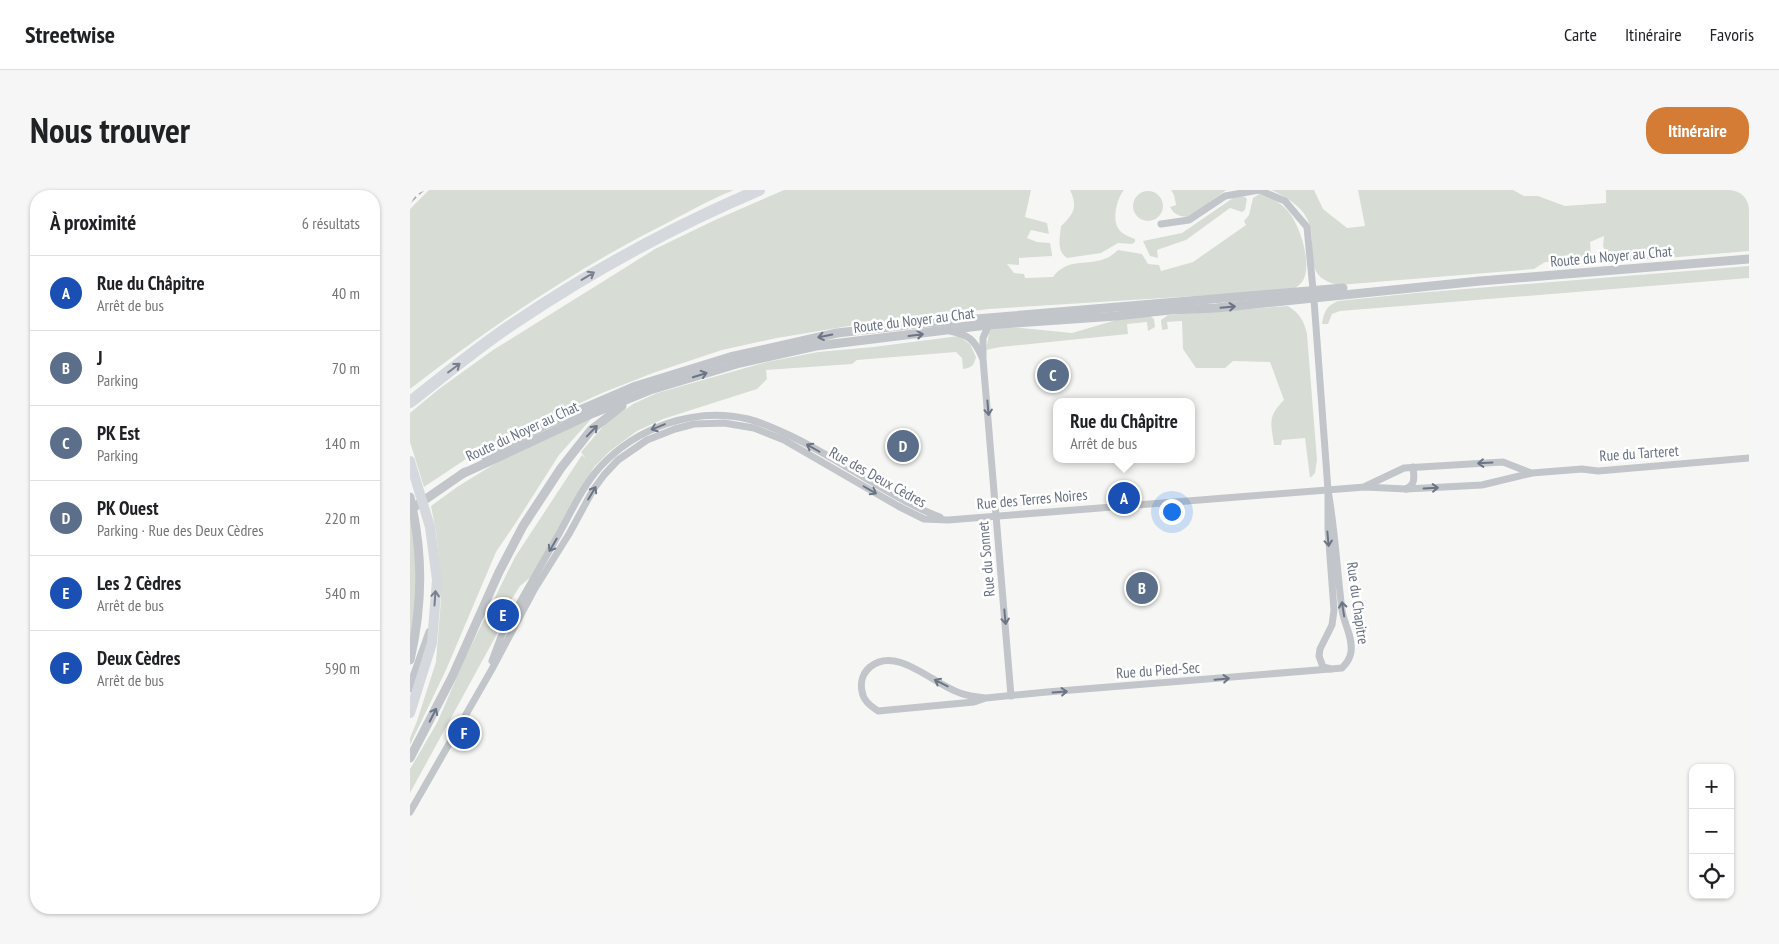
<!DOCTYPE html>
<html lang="fr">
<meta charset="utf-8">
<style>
:root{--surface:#fff;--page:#f6f6f6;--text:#202124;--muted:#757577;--line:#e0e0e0;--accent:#d47c36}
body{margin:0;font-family:"PT Sans Narrow",sans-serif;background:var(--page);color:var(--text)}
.controls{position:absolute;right:15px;bottom:15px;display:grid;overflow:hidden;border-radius:10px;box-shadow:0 1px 4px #0004}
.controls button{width:45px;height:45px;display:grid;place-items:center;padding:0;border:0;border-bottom:1px solid var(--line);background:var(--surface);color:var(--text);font:25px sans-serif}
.you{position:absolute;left:761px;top:321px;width:18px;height:18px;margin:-12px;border:4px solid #fff;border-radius:50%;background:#1a73e8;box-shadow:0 0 0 8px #1a73e833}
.badge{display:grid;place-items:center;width:32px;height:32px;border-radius:50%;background:var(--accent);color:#fff;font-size:16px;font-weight:700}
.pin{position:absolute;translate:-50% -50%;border:2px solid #fff;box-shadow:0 1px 5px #0006}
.popup{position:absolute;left:643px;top:208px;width:142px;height:65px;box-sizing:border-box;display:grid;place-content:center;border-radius:10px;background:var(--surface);filter:drop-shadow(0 1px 4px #0005);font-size:16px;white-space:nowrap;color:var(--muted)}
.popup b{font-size:19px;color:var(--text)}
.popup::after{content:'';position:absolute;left:50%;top:100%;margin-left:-10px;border:10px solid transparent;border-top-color:var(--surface)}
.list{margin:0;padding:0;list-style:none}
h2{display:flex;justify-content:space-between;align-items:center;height:65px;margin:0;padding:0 20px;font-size:21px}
h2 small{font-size:16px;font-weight:400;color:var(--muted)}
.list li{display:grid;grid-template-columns:32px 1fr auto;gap:15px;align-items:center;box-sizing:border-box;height:75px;padding:0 20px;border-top:1px solid var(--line)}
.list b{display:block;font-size:19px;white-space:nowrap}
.list p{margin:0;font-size:16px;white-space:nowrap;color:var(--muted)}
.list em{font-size:16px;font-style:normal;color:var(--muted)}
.icon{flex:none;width:28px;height:28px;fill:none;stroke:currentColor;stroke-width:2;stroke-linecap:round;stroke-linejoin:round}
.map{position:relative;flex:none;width:1339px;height:724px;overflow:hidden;border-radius:20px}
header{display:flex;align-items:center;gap:30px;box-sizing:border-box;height:70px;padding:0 25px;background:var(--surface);border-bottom:1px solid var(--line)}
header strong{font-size:24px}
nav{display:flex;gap:28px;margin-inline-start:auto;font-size:18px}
.intro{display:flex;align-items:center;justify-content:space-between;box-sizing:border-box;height:120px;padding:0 30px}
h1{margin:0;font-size:35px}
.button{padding:12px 22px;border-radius:20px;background:var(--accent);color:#fff;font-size:18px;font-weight:700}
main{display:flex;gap:30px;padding:0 30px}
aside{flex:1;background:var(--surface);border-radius:20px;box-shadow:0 1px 4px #0004}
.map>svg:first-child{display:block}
</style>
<header>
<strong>Streetwise</strong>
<nav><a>Carte</a><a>Itinéraire</a><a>Favoris</a></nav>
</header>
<div class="intro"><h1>Nous trouver</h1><a class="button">Itinéraire</a></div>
<main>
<aside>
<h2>À proximité<small>6 résultats</small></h2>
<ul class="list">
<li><span class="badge" style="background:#1a4fb4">A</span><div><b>Rue du Châpitre</b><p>Arrêt de bus</p></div><em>40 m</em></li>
<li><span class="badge" style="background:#5c6f8a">B</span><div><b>J</b><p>Parking</p></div><em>70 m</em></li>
<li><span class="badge" style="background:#5c6f8a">C</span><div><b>PK Est</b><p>Parking</p></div><em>140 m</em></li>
<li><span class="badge" style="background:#5c6f8a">D</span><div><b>PK Ouest</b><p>Parking · Rue des Deux Cèdres</p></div><em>220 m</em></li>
<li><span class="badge" style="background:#1a4fb4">E</span><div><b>Les 2 Cèdres</b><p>Arrêt de bus</p></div><em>540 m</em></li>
<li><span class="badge" style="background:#1a4fb4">F</span><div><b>Deux Cèdres</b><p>Arrêt de bus</p></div><em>590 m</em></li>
</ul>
</aside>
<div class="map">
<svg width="1339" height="724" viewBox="0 0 1339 724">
<rect width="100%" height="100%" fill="#f6f7f4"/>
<g fill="#d7ddd5">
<path d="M19 0H324C301 9 280 21 259 32 167 78 81 136 0 199V19Z"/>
<path d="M374 0H621L615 27 637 33 639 44 621 40 617 48 627 52 640 53 642 64V66L609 68V75L597 74 604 83 614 84 615 88 643 87C657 68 674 76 694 69 699 68 703 64 708 60L732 64 738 74 749 75 751 81 783 72 836 35 834 31 839 25 843 8 849 4C859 8 869 11 876 19 889 31 904 76 892 92 890 95 886 97 883 100L579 119 451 134 367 148 312 160 243 183 192 203 118 237 71 259 14 297 0 252V223L29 199 83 160 245 59 305 30Z"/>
<path d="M660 0H714C707 8 702 29 708 38 711 44 720 47 725 49V52L722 54 708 53 691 63 657 68C646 61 650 47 651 36 664 24 668 17 660 0Z"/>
<path d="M761 0H816L780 27C771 27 764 25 760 17L766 15 764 5Z"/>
<path d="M861 0H904L913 19 937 38 955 36 948 0H1103L1114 6H1128L1155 16 1196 13V0H1339V61L1210 72 1195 61 1193 56 1194 46 1180 52 1182 75 1168 71 1135 72 1124 79 929 95C893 88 906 63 900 36 895 18 877 7 861 0Z"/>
<circle cx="738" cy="16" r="15"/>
<polygon points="830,6 835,7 837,9 835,20 832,22 820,18 776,50 747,60 748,68 740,66 733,51 772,43 823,8"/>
<path d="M1339 76V88L930 121 922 124 918 134H912C914 122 916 116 928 111L1006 103Z"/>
<path d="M878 116C889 123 894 130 897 144L907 270 905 283 900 288 895 248 872 250 871 255H864C861 233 857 227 874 210L860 172 823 171 815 178H786L773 159 772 131 757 132 758 139 752 140 751 130 758 125Z"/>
<polygon points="740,126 744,129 745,137 738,141 737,132 717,134 718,144 590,157 576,160 580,138 600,137 662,143 713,128"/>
<path d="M549 146 560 154 566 167C564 175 562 178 553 179L552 168 546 162 447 170 442 174 356 180 357 189 347 199 253 229 227 241 200 261 184 277 122 386 110 396 88 431V442L0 603V579L27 533 56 466 105 367 172 265 176 269 171 262 196 233 223 214 247 203 357 172 408 162 463 157Z"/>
<polygon points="182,228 149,265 105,334 86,362 36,480 0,555 0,548 7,531 26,472 31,409 31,387 26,342 21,316 47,297 99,265"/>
<polygon points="2,331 5,354 6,416 0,456 0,332"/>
</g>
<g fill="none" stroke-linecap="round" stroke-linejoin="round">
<g stroke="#c2c5c9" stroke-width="7">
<path d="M751 34 779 30 815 6 849 0 875 11 897 37 904 110 918 300V340L924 420 922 435 910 459 909 466 913 477 921 479 932 478C937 473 940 469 941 462 943 447 934 434 932 420 927 380 925 340 918 300"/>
<polyline points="580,132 573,148 573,169 601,506"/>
<path d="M540 141C559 145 564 149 572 167"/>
<polyline points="956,296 994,278 1093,272 1121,283"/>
<path d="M996 299C1006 294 1004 287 1003 277"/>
<path d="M82 471 92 444C111 410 131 376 150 342 162 320 173 296 190 277 226 238 284 216 338 229 354 233 368 240 383 247 416 263 447 284 479 302 495 311 512 321 530 327"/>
<path d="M576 508C568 507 558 506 550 503 524 495 487 455 460 477 453 483 450 492 452 501 453 511 461 516 468 521L564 512 576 508 637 502 920 479"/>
<polyline points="0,622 82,479 124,400 159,344 183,300 194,285 208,270 237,250 265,239 284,234 314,233 344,238 374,250 488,316 514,329 538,330 955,297 996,299 1072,295 1122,283 1172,279 1188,281 1339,268"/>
</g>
<g stroke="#c2c5c9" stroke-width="9">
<polyline points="76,267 90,257 140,233 226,196 320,167 427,143 506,134 933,98"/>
<polyline points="52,284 181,224 240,200 330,173 406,156 577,135 706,126 760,120 806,118 1070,91 1339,69"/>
<path d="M0 307C13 363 13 413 0 470"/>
<polyline points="0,320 55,282"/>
<polyline points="0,498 20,442"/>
<polyline points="0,568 42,487 89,382 113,336 151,278 181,240 212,216"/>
</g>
<polyline stroke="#d5d8dc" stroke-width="10" points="0,271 20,337 27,390 22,453 0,523"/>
<path stroke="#d5d8dc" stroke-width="12" d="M0 212C35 185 69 156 106 132 182 81 264 36 349 0"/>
<polyline stroke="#a4a7ad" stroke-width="2.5" stroke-dasharray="8 4" stroke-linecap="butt" points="0,12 13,0"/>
</g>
<defs><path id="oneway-shaft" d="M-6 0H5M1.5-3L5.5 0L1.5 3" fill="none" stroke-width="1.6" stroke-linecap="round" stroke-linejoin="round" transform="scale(1.25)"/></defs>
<g stroke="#788090">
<use href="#oneway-shaft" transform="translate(178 86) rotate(-31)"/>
<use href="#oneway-shaft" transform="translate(44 178) rotate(-37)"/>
<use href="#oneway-shaft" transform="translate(25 408) rotate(-86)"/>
</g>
<g stroke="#6c7586">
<use href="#oneway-shaft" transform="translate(818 117) rotate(-5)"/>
<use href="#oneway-shaft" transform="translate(506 145) rotate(-7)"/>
<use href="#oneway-shaft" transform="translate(415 146) rotate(168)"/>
<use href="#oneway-shaft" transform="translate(290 185) rotate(-17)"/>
<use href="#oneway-shaft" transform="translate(578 218) rotate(85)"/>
<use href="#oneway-shaft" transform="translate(248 237) rotate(158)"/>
<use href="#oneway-shaft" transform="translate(182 241) rotate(-46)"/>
<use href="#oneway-shaft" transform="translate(403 258) rotate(-150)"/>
<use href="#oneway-shaft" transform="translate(1075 273) rotate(177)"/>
<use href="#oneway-shaft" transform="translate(1021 298) rotate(-3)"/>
<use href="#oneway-shaft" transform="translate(460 300) rotate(30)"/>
<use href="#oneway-shaft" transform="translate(182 303) rotate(-59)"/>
<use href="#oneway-shaft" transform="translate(918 349) rotate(85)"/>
<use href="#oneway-shaft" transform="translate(143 355) rotate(120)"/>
<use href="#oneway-shaft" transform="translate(933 419) rotate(-99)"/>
<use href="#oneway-shaft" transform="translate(595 427) rotate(85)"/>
<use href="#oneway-shaft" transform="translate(812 489) rotate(-5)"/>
<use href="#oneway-shaft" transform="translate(531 493) rotate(-153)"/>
<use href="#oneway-shaft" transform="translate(650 502) rotate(-4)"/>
<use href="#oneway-shaft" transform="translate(23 525) rotate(-63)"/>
</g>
<g text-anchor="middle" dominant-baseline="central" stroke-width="5" stroke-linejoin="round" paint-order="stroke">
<g font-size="15" fill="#687182" stroke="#fff">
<text transform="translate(1201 66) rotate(-5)">Route du Noyer au Chat</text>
<text transform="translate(504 130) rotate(-7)">Route du Noyer au Chat</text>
<text transform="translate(112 241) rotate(-25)">Route du Noyer au Chat</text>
<text transform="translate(1229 263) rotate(-4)">Rue du Tarteret</text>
<text transform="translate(468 287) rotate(29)">Rue des Deux Cèdres</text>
<text transform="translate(622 309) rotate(-5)">Rue des Terres Noires</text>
<text transform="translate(576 369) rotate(-95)">Rue du Sonnet</text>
<text transform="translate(948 413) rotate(82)">Rue du Chapitre</text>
<text transform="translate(748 480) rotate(-4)">Rue du Pied-Sec</text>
</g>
</g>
</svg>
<div class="controls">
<button>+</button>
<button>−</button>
<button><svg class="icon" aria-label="locate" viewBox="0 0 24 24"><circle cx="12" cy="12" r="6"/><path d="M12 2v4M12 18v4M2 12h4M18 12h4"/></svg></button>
</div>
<div class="you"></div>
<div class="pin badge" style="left:714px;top:308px;background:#1a4fb4">A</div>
<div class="popup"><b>Rue du Châpitre</b>Arrêt de bus</div>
<div class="pin badge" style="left:732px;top:398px;background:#5c6f8a">B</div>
<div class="pin badge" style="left:643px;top:185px;background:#5c6f8a">C</div>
<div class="pin badge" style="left:493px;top:256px;background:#5c6f8a">D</div>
<div class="pin badge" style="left:93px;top:425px;background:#1a4fb4">E</div>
<div class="pin badge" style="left:54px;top:543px;background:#1a4fb4">F</div>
</div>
</main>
